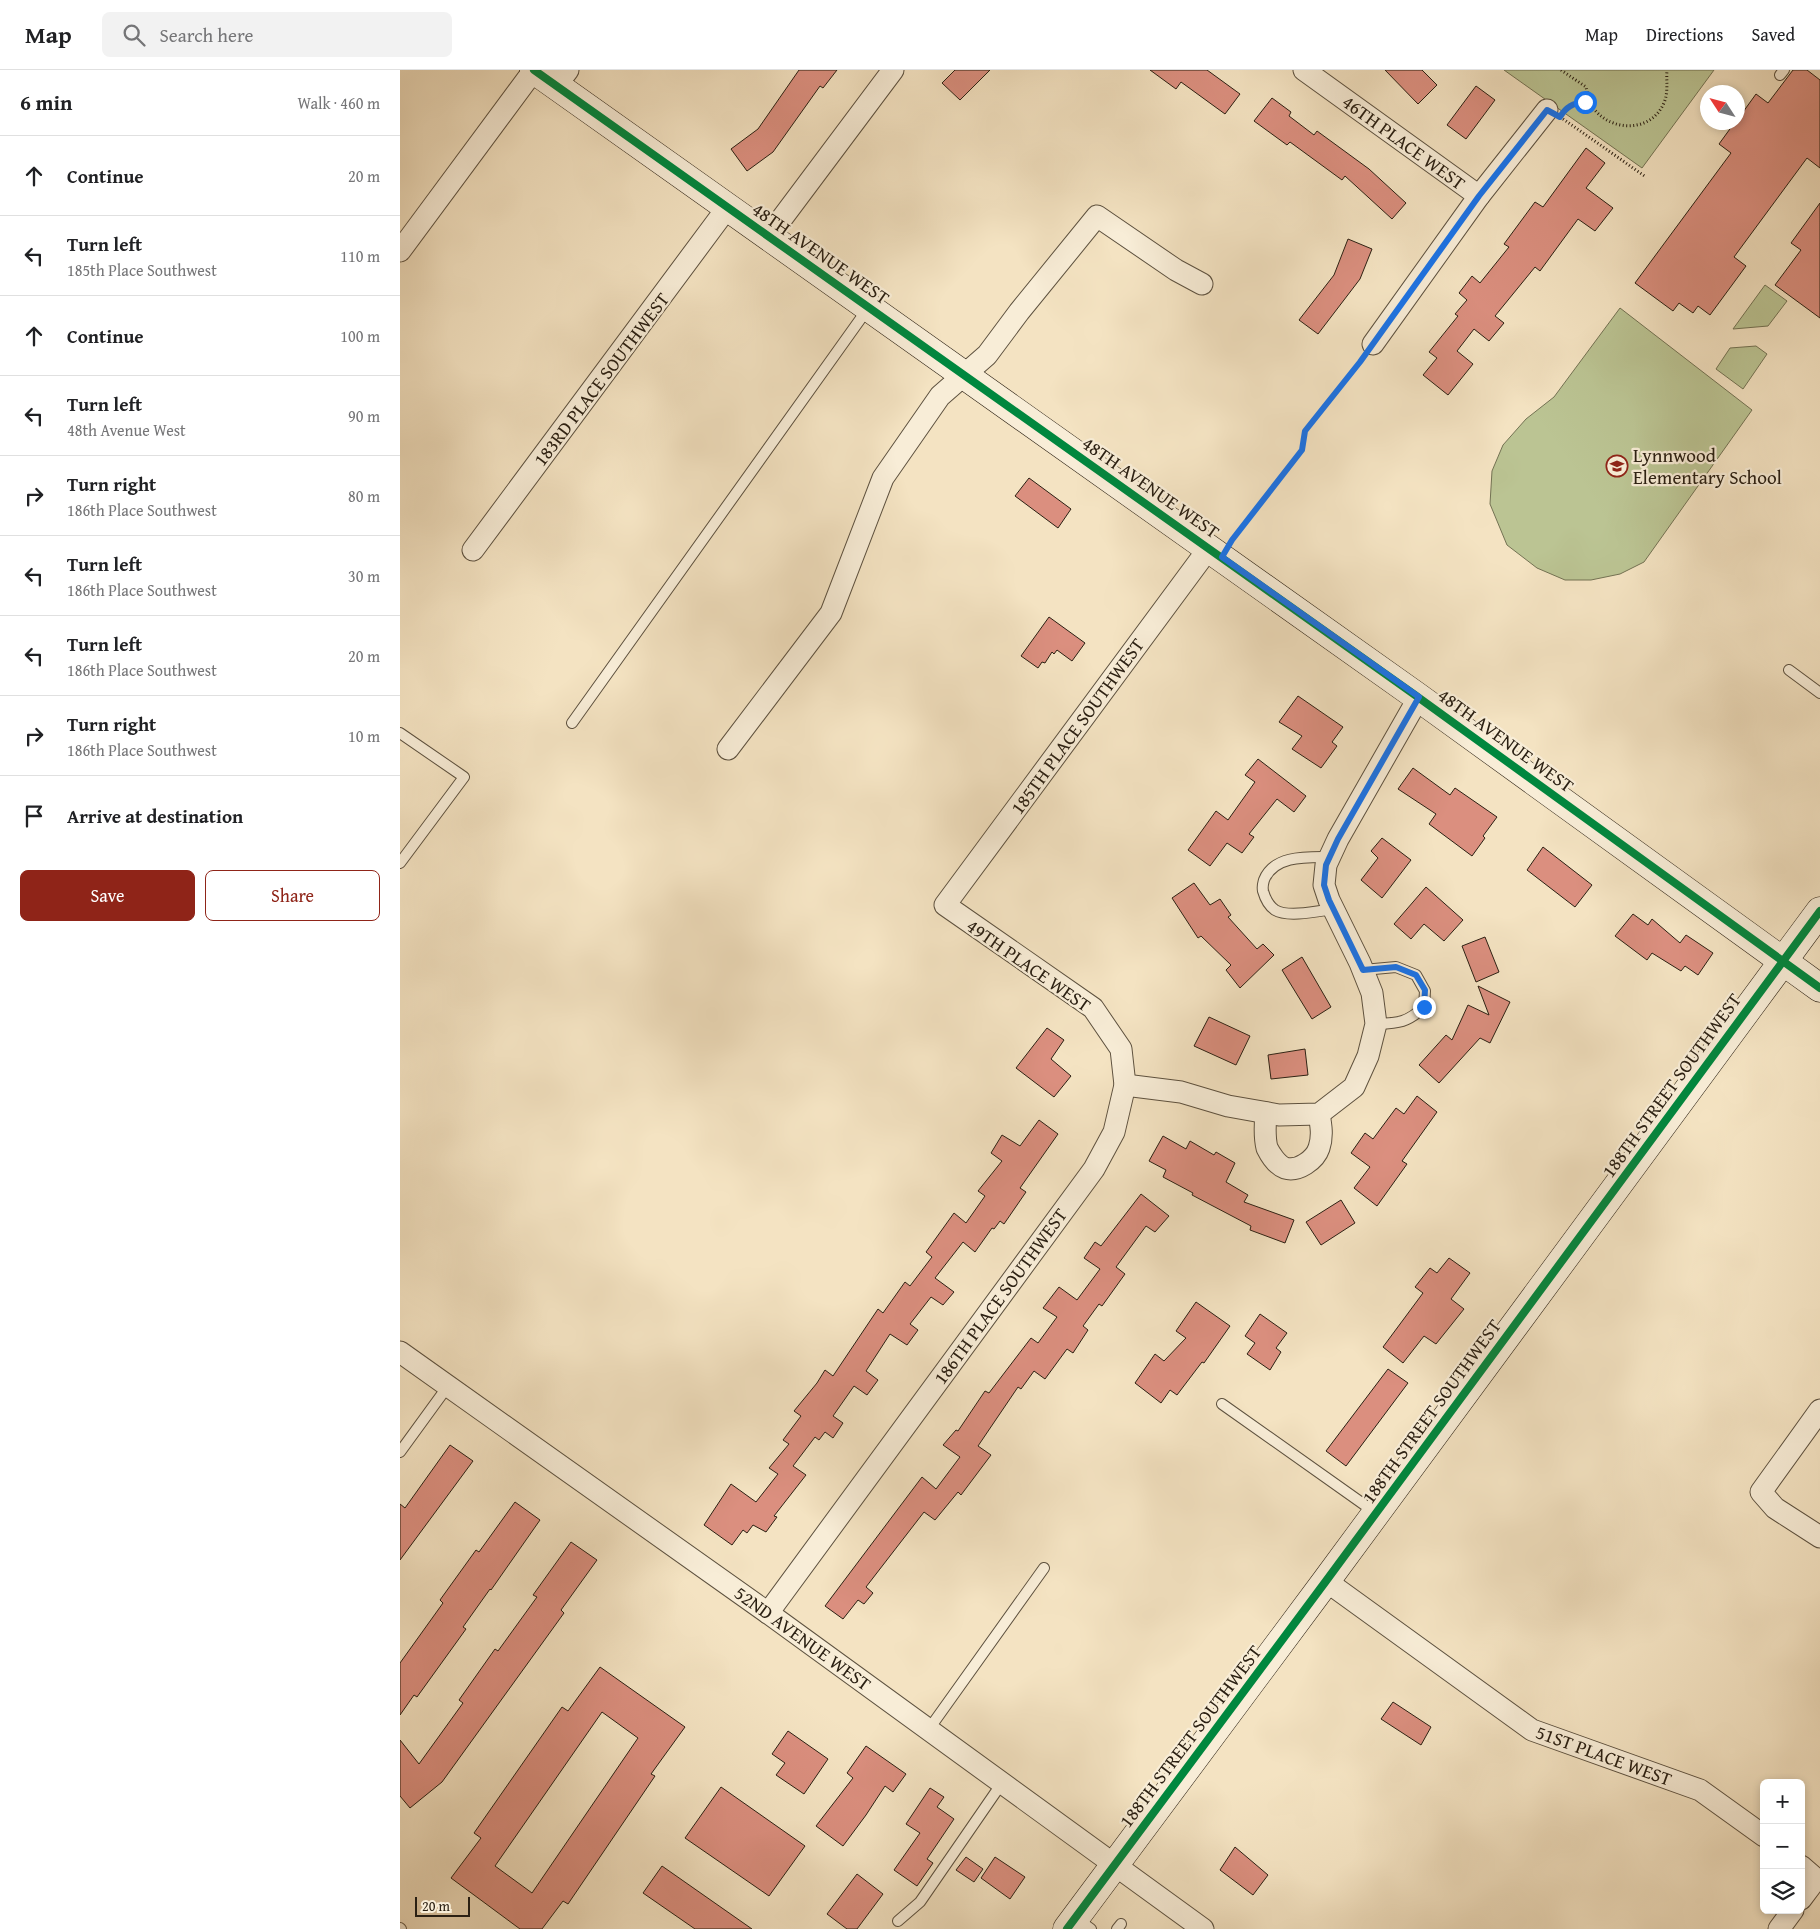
<!DOCTYPE html>
<meta charset="utf-8">
<style>
:root{--surface:#fff;--page:#f2f2f2;--text:#202124;--muted:#757577;--line:#e0e0e0;--accent:#8f2418}
body{margin:0;font-family:"Gentium Book Plus",serif;background:var(--page);color:var(--text)}
.controls{position:absolute;right:15px;bottom:15px;display:grid;overflow:hidden;border-radius:8px;box-shadow:0 2px 8px #0003}
.controls button{width:45px;height:45px;display:grid;place-items:center;padding:0;border:0;border-bottom:1px solid var(--line);background:var(--surface);color:var(--text);font:25px sans-serif}
.compass{position:absolute;left:1300px;top:15px;width:45px;height:45px;border-radius:50%;background:var(--surface);box-shadow:0 2px 8px #0003;rotate:306deg}
.scale{position:absolute;left:15px;bottom:12px;width:55px;box-sizing:border-box;padding-left:5px;border:2px solid #2b2013;border-top:0;font-size:14px;line-height:18px;white-space:nowrap;color:#2b2013;-webkit-text-stroke:4px #f8edd7;paint-order:stroke}
.stop{position:absolute;width:15px;height:15px;margin:-11px;border:4px solid #1a73e8;border-radius:50%;background:#fff}
.stop.end{background:#1a73e8;border-color:#fff;box-shadow:0 1px 5px #0008}
.list{margin:0;padding:0;list-style:none}
h2{display:flex;justify-content:space-between;align-items:center;height:65px;margin:0;padding:0 20px;font-size:21px}
h2 small{font-size:16px;font-weight:400;color:var(--muted)}
.list li{display:grid;grid-template-columns:32px 1fr auto;gap:15px;align-items:center;box-sizing:border-box;height:80px;padding:0 20px;border-top:1px solid var(--line)}
.list b{display:block;font-size:19px;white-space:nowrap}
.list p{margin:0;font-size:16px;white-space:nowrap;color:var(--muted)}
.list em{font-size:16px;font-style:normal;color:var(--muted)}
.actions{display:flex;gap:10px;padding:15px 20px}
.actions a{flex:1;padding:11px 0;border:1px solid var(--accent);border-radius:8px;text-align:center;font-size:18px;color:var(--accent)}
.actions .main{background:var(--accent);color:#fff}
.icon{flex:none;width:28px;height:28px;fill:none;stroke:currentColor;stroke-width:2;stroke-linecap:round;stroke-linejoin:round}
.map{position:relative;flex:none;width:1420px;height:1859px;overflow:hidden}
header{display:flex;align-items:center;gap:30px;box-sizing:border-box;height:70px;padding:0 25px;background:var(--surface);border-bottom:1px solid var(--line)}
header strong{font-size:24px}
nav{display:flex;gap:28px;margin-inline-start:auto;font-size:18px}
.search{width:350px;height:45px;background:var(--page);display:flex;align-items:center;gap:12px;box-sizing:border-box;padding:0 18px;border-radius:8px;color:var(--muted);font-size:19px}
main{display:flex}
aside{flex:1;background:var(--surface)}
.map>svg:first-child{display:block}
</style>
<header>
<strong>Map</strong>
<div class="search"><svg class="icon" aria-label="search" viewBox="0 0 24 24"><circle cx="10" cy="10" r="6"/><path d="M15 15l6 6"/></svg>Search here</div>
<nav><a>Map</a><a>Directions</a><a>Saved</a></nav>
</header>
<main>
<aside>
<h2>6 min<small>Walk · 460 m</small></h2>
<ul class="list">
<li><svg class="icon" aria-label="ahead" viewBox="0 0 24 24"><path d="M12 20V5M6 11l6-6 6 6"/></svg><div><b>Continue</b></div><em>20 m</em></li>
<li><svg class="icon" aria-label="left" viewBox="0 0 24 24"><path d="M17 20v-9H6M10 6l-5 5 5 5"/></svg><div><b>Turn left</b><p>185th Place Southwest</p></div><em>110 m</em></li>
<li><svg class="icon" aria-label="ahead" viewBox="0 0 24 24"><path d="M12 20V5M6 11l6-6 6 6"/></svg><div><b>Continue</b></div><em>100 m</em></li>
<li><svg class="icon" aria-label="left" viewBox="0 0 24 24"><path d="M17 20v-9H6M10 6l-5 5 5 5"/></svg><div><b>Turn left</b><p>48th Avenue West</p></div><em>90 m</em></li>
<li><svg class="icon" aria-label="right" viewBox="0 0 24 24"><path d="M7 20v-9h11M14 6l5 5-5 5"/></svg><div><b>Turn right</b><p>186th Place Southwest</p></div><em>80 m</em></li>
<li><svg class="icon" aria-label="left" viewBox="0 0 24 24"><path d="M17 20v-9H6M10 6l-5 5 5 5"/></svg><div><b>Turn left</b><p>186th Place Southwest</p></div><em>30 m</em></li>
<li><svg class="icon" aria-label="left" viewBox="0 0 24 24"><path d="M17 20v-9H6M10 6l-5 5 5 5"/></svg><div><b>Turn left</b><p>186th Place Southwest</p></div><em>20 m</em></li>
<li><svg class="icon" aria-label="right" viewBox="0 0 24 24"><path d="M7 20v-9h11M14 6l5 5-5 5"/></svg><div><b>Turn right</b><p>186th Place Southwest</p></div><em>10 m</em></li>
<li><svg class="icon" aria-label="arrive" viewBox="0 0 24 24"><path d="M6 21V4h12l-3 4 3 4H6"/></svg><div><b>Arrive at destination</b></div></li>
</ul>
<div class="actions"><a class="main">Save</a><a>Share</a></div>
</aside>
<div class="map">
<svg width="1420" height="1859" viewBox="0 0 1420 1859">
<rect width="100%" height="100%" fill="#f4e3c2"/>
<filter id="stains"><feTurbulence type="fractalNoise" baseFrequency=".004" numOctaves="4"/><feColorMatrix values="0 0 0 0 .2 0 0 0 0 .09 0 0 0 0 .02 0 0 0 .5 -.17"/></filter>
<radialGradient id="worn" r=".72"><stop offset=".6" stop-color="#630" stop-opacity="0"/><stop offset="1" stop-color="#630" stop-opacity=".3"/></radialGradient>
<g fill="#bbc493" stroke="#737253">
<polygon points="1104,0 1314,0 1242,98"/>
<polygon points="1365,215 1387,231 1368,256 1333,259"/>
<polygon points="1220,238 1352,340 1244,492 1220,504 1191,510 1165,510 1137,498 1107,475 1090,434 1092,401 1103,375 1126,349 1154,327"/>
<polygon points="1356,276 1367,284 1343,319 1316,299 1330,278"/>
</g>
<g fill="#db8f7f" stroke="#2b2013" fill-rule="evenodd">
<polygon points="399,0 437,0 423,18 420,16 373,82 347,101 331,79 358,59"/>
<polygon points="555,0 590,0 560,30 542,13"/>
<polygon points="750,0 807,0 840,24 825,44 781,12 776,19"/>
<polygon points="985,0 1022,0 1037,15 1018,34"/>
<polygon points="1393,0 1407,0 1420,10 1420,98 1407,88 1334,187 1346,196 1310,245 1298,236 1293,243 1279,233 1273,241 1235,213 1331,83 1319,74 1335,52 1338,52 1338,49 1356,24 1368,33"/>
<polygon points="1076,16 1095,30 1066,69 1047,55"/>
<polygon points="872,28 891,42 889,46 914,65 917,61 969,99 1006,133 992,149 945,106 942,110 890,72 887,75 854,51"/>
<polygon points="1186,78 1205,93 1186,118 1213,138 1195,161 1178,149 1140,201 1135,197 1095,246 1104,253 1089,271 1074,259 1057,281 1073,294 1048,325 1023,305 1037,288 1029,282 1058,246 1055,244 1067,230 1059,223 1072,206 1080,213 1109,177 1104,174 1135,132 1143,137"/>
<polygon points="1420,133 1420,248 1375,215 1401,180 1391,173"/>
<polygon points="948,169 972,179 960,209 918,264 899,250 934,205"/>
<polygon points="629,408 671,439 658,458 615,426"/>
<polygon points="649,547 685,573 672,591 657,580 654,584 652,582 645,593 642,592 638,598 621,586"/>
<polygon points="898,626 943,657 932,672 937,676 921,698 892,679 902,666 879,652"/>
<polygon points="858,689 906,726 894,742 877,729 849,764 854,767 842,783 827,773 810,796 788,780 816,741 828,750 855,712 845,705"/>
<polygon points="1013,698 1050,725 1055,718 1097,747 1083,766 1085,768 1072,786 1029,754 1036,744 998,719"/>
<polygon points="982,768 1011,790 982,828 961,810 978,788 971,781"/>
<polygon points="1143,777 1192,815 1175,837 1127,800"/>
<polygon points="794,813 810,835 820,829 831,845 828,847 857,879 863,874 874,885 840,918 826,900 831,895 801,866 798,868 772,828"/>
<polygon points="1026,817 1063,850 1044,871 1024,854 1011,869 994,854"/>
<polygon points="1233,844 1248,855 1252,849 1280,873 1286,865 1313,883 1298,905 1285,896 1281,901 1252,883 1247,890 1215,866"/>
<polygon points="1085,867 1099,902 1076,912 1062,876"/>
<polygon points="902,887 931,937 912,949 882,900"/>
<polygon points="1078,916 1110,932 1090,973 1080,968 1039,1013 1019,995 1046,965 1052,970 1068,935 1089,945"/>
<polygon points="809,947 850,966 836,995 794,976"/>
<polygon points="647,958 664,970 651,989 671,1006 654,1027 616,998"/>
<polygon points="905,979 908,1005 871,1009 868,985"/>
<polygon points="1017,1026 1037,1042 1002,1091 1007,1094 977,1136 954,1118 970,1097 951,1083 965,1063 973,1069 996,1038 1004,1044"/>
<polygon points="639,1050 658,1064 620,1118 626,1122 604,1154 600,1151 594,1159 592,1158 575,1182 563,1172 535,1208 554,1222 543,1235 531,1227 510,1254 518,1260 507,1275 490,1264 466,1301 478,1310 467,1325 454,1316 433,1346 443,1353 433,1368 425,1362 419,1370 415,1367 393,1396 406,1405 374,1446 377,1447 366,1462 353,1455 347,1463 343,1460 332,1475 304,1455 331,1414 356,1432 378,1404 369,1398 389,1374 383,1370 401,1346 394,1341 417,1313 425,1300 433,1306 478,1239 483,1243 505,1212 510,1216 532,1187 526,1182 554,1143 566,1153 585,1126 578,1121 602,1091 591,1083 602,1065 620,1076"/>
<polygon points="763,1066 786,1079 790,1071 814,1085 816,1082 835,1093 826,1112 848,1125 844,1132 894,1150 885,1173 850,1160 851,1156 792,1125 793,1123 763,1107 766,1100 749,1091"/>
<polygon points="741,1124 769,1146 755,1162 746,1156 716,1197 725,1204 702,1236 699,1234 683,1256 688,1260 673,1283 667,1279 645,1309 634,1301 621,1319 618,1317 578,1376 591,1385 561,1425 558,1422 535,1450 524,1442 466,1517 473,1523 464,1534 458,1530 443,1549 425,1536 522,1407 536,1419 560,1387 543,1375 556,1360 558,1361 585,1321 589,1323 631,1268 638,1273 657,1247 643,1238 659,1217 677,1230 700,1199 684,1188 695,1172 701,1176"/>
<polygon points="941,1130 955,1153 921,1175 906,1152"/>
<polygon points="1049,1188 1070,1203 1051,1229 1064,1239 1036,1274 1024,1266 1003,1293 983,1277 1023,1223 1015,1217 1030,1198 1037,1203"/>
<polygon points="796,1232 830,1256 804,1293 802,1292 777,1325 770,1320 761,1333 735,1313 755,1284 764,1291 786,1268 776,1261"/>
<polygon points="860,1244 887,1263 876,1278 881,1282 870,1300 847,1284 855,1273 845,1266"/>
<polygon points="988,1299 1008,1313 946,1396 926,1381"/>
<polygon points="50,1375 73,1391 0,1490 0,1434 5,1438"/>
<polygon points="115,1432 140,1450 91,1520 90,1519 63,1557 66,1559 17,1627 14,1625 0,1645 0,1593 43,1533 40,1530 76,1480 79,1482"/>
<polygon points="171,1472 197,1490 161,1540 164,1543 42,1712 10,1738 0,1726 0,1670 19,1694 63,1633 59,1630 95,1579 98,1581 137,1527 133,1525"/>
<path d="M200 1597 285 1657 251 1704 255 1706 168 1834 163 1831 142 1859H120L51 1808 81 1768 74 1763 162 1637 168 1641ZM202 1642 238 1668 132 1823 95 1796Z"/>
<polygon points="993,1632 1031,1657 1021,1675 981,1649"/>
<polygon points="388,1661 428,1689 404,1724 376,1705 385,1693 372,1684"/>
<polygon points="466,1676 506,1704 493,1722 485,1716 466,1745 443,1776 416,1756 453,1708 447,1703"/>
<polygon points="321,1717 405,1776 369,1826 285,1768"/>
<polygon points="530,1718 544,1727 537,1737 554,1749 527,1789 533,1793 517,1816 494,1800 520,1763 506,1754"/>
<polygon points="835,1777 868,1805 853,1825 820,1800"/>
<polygon points="566,1787 583,1799 574,1812 556,1800"/>
<polygon points="595,1787 625,1807 610,1829 581,1808"/>
<polygon points="262,1796 352,1859 295,1859 243,1823"/>
<polygon points="457,1804 483,1824 457,1859 447,1859 427,1844"/>
</g>
<g fill="none" stroke-linecap="round" stroke-linejoin="round">
<g stroke="#5d513f" stroke-width="12">
<g id="lane">
<polyline points="1380,5 1384,0"/>
<polyline points="1389,600 1420,623"/>
<polyline points="172,653 469,237"/>
<polyline points="0,663 64,707 0,793"/>
<path d="M929 787C907 787 874 785 864 810 863 814 862 816 863 821 865 828 869 836 875 840 888 848 919 841 933 839"/>
<path d="M963 900 996 897 1016 905 1025 921 1024 937C1007 953 998 953 976 954"/>
<polyline points="822,1334 976,1443"/>
<polyline points="0,1382 48,1316"/>
<polyline points="529,1659 644,1498"/>
<polyline points="676,1848 691,1859"/>
<polyline points="498,1851 520,1832 602,1713"/>
<polyline points="0,1858 1,1859"/>
<polyline points="717,1859 721,1854"/>
</g>
</g>
<g stroke="#5d513f" stroke-width="23">
<g id="street">
<polyline points="904,0 1079,126"/>
<polyline points="156,16 168,0"/>
<polyline points="368,167 493,0"/>
<polyline points="0,181 134,0"/>
<polyline points="973,274 1079,126 1147,40"/>
<polyline points="73,480 327,138"/>
<polyline points="328,679 431,543 483,408 540,326 587,285 619,242 697,146 776,200 802,214"/>
<polyline points="725,1015 781,1022 828,1036 879,1045 919,1044 954,1017 968,986 976,954 972,923 960,893 929,830 924,815 926,795 938,769 1019,627"/>
<path d="M866 1043C865 1054 864 1066 867 1078 870 1084 877 1095 885 1098 898 1102 915 1090 919 1078 923 1066 921 1055 919 1044"/>
<polyline points="0,1282 368,1543 803,1859"/>
<polyline points="1420,1340 1361,1422 1375,1438 1420,1467"/>
<polyline points="926,1511 1132,1660 1300,1720 1364,1766"/>
<polyline points="368,1543 694,1099 714,1062 725,1015 721,979 693,938 545,835 809,478"/>
<polyline points="1401,1796 1416,1809 1401,1829"/>
<polyline points="1379,1859 1393,1840"/>
</g>
</g>
<g stroke="#2b2013" stroke-width="29">
<g id="secondary">
<path d="M134 0C428 207 722 415 1015 625 1150 722 1284 821 1420 918"/>
<polyline points="667,1859 926,1511 1420,841"/>
</g>
</g>
<g stroke="#2b2013" stroke-width="3" stroke-dasharray="1 2.5" stroke-linecap="butt">
<path d="M1161 0 1186 17C1188 25 1190 33 1194 39 1212 62 1250 62 1263 35 1269 23 1266 12 1267 0"/>
<polyline points="1166,39 1176,33 1191,33"/>
<polyline points="1163,49 1246,107"/>
<polyline points="833,469 902,380 905,361 962,290"/>
</g>
<use href="#lane" stroke="#f8edd7" stroke-width="10"/>
<use href="#street" stroke="#f8edd7" stroke-width="21"/>
<use href="#secondary" stroke="#f8edd7" stroke-width="28"/>
<g stroke="#f8edd7" stroke-width="11">
<g id="cycleway">
<path d="M134 0C428 207 722 415 1015 625 1150 722 1284 821 1420 918"/>
<polyline points="667,1859 926,1511 1420,841"/>
</g>
</g>
<use href="#cycleway" stroke="#00873e" stroke-width="8"/>
</g>
<g fill="none" stroke-linecap="round" stroke-linejoin="round">
<path stroke="#1a73e8" stroke-width="6" d="M1024 937 1025 920 1016 905 996 897 963 900 929 830 924 815 926 795 938 769 1019 627 822 487 832 470 902 380 905 361 960 292 1079 126 1147 40 1160 47C1166 37 1173 33 1185 32"/>
</g>
<defs>
<g id="school-ring" transform="scale(1.125)"><circle r="9.5" fill="#f8edd7" stroke="#8f2418" stroke-width="1.5"/><path d="M0-5L7-2L0 1L-7-2ZM-4 1L0 2.5L4 1V4Q0 6-4 4Z" fill="#8f2418"/></g>
</defs>
<g fill-rule="evenodd">
<use href="#school-ring" x="1217" y="396"/>
</g>
<g text-anchor="middle" dominant-baseline="central" stroke-width="4.5" stroke-linejoin="round" paint-order="stroke">
<g font-size="19" fill="#2b2013" stroke="#f8edd7">
<text transform="translate(1004 72) rotate(36)">46TH PLACE WEST</text>
<text transform="translate(421 183) rotate(35)">48TH AVENUE WEST</text>
<text transform="translate(201 309) rotate(-53)">183RD PLACE SOUTHWEST</text>
<text transform="translate(751 417) rotate(35)">48TH AVENUE WEST</text>
<text transform="translate(677 656) rotate(-54)">185TH PLACE SOUTHWEST</text>
<text transform="translate(1106 670) rotate(36)">48TH AVENUE WEST</text>
<text transform="translate(629 895) rotate(35)">49TH PLACE WEST</text>
<text transform="translate(1271 1015) rotate(-54)">188TH STREET SOUTHWEST</text>
<text transform="translate(600 1226) rotate(-54)">186TH PLACE SOUTHWEST</text>
<text transform="translate(1031 1341) rotate(-54)">188TH STREET SOUTHWEST</text>
<text transform="translate(403 1568) rotate(36)">52ND AVENUE WEST</text>
<text transform="translate(790 1666) rotate(-53)">188TH STREET SOUTHWEST</text>
<text transform="translate(1204 1685) rotate(20)">51ST PLACE WEST</text>
</g>
<g font-size="19" fill="#2b2013" stroke="#f8edd7" text-anchor="start">
<text x="1233" y="385">Lynnwood<tspan x="1233" dy="22">Elementary School</tspan></text>
</g>
</g>
<rect width="100%" height="100%" filter="url(#stains)"/>
<rect width="100%" height="100%" fill="url(#worn)"/>
</svg>
<div class="controls">
<button>+</button>
<button>−</button>
<button><svg class="icon" aria-label="layers" viewBox="0 0 24 24"><path d="M12 4l9 5-9 5-9-5zM3 14l9 5 9-5"/></svg></button>
</div>
<svg class="compass" viewBox="-18 -18 36 36"><path d="M0-13l5 13h-10z" fill="#e53935"/><path d="M0 13l5-13h-10z" fill="#757577"/></svg>
<div class="scale">20 m</div>
<div class="stop" style="left:1185px;top:32px"></div>
<div class="stop end" style="left:1024px;top:937px"></div>
</div>
</main>
